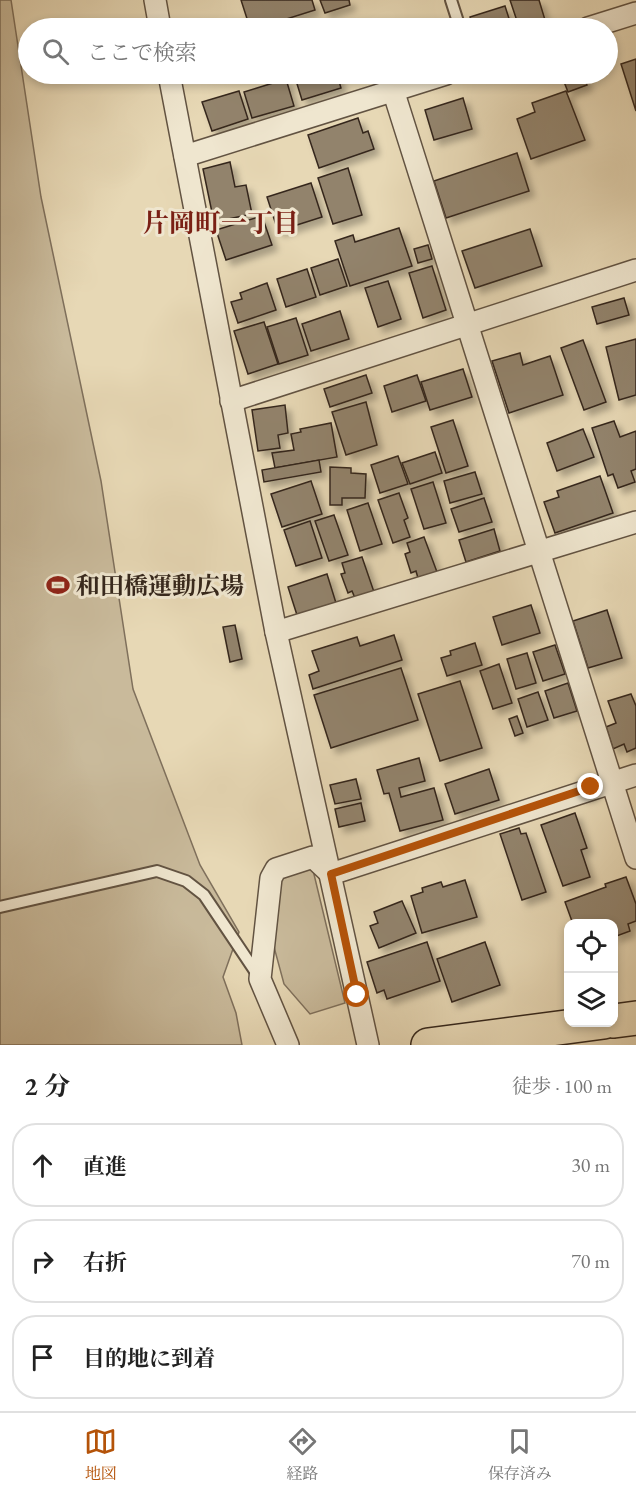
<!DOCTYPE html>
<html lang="ja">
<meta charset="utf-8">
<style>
:root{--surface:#fff;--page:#f2f2f2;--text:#222;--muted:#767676;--line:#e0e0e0;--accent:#b45309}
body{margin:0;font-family:"EB Garamond","Noto Serif JP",serif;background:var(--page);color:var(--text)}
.controls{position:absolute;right:18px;bottom:18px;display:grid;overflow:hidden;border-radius:12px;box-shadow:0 3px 9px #0003}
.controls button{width:54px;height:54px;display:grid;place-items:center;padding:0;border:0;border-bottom:2px solid var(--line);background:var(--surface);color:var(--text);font:30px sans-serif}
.stop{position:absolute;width:18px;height:18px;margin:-14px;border:4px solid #b45309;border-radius:50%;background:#fff}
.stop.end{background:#b45309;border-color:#fff;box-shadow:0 2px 6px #0008}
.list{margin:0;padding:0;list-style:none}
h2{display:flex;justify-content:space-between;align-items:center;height:78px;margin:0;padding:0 24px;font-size:26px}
h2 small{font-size:20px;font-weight:400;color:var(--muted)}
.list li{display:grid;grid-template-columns:39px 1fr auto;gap:18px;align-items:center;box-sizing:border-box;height:84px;margin:0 12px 12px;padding:0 12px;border:2px solid var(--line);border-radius:24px}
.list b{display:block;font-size:22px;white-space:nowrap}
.list em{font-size:20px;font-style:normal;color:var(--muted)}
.icon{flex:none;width:33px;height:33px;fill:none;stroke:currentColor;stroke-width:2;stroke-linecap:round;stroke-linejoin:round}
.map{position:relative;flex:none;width:636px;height:1045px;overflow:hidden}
.search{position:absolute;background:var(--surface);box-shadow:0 3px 9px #0003;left:18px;right:18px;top:18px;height:66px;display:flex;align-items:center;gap:15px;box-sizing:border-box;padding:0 21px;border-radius:33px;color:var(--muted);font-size:22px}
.sheet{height:366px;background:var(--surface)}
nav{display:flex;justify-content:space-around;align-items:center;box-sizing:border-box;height:84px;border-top:2px solid var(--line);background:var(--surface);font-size:16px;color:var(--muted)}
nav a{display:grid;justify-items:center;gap:3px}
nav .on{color:var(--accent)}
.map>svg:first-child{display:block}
</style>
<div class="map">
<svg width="636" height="1045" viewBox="0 0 636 1045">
<defs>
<filter id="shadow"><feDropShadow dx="5.5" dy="5.5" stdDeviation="3" flood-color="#0004"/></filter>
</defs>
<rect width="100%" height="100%" fill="#e7d8b5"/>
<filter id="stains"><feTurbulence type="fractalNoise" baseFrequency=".00333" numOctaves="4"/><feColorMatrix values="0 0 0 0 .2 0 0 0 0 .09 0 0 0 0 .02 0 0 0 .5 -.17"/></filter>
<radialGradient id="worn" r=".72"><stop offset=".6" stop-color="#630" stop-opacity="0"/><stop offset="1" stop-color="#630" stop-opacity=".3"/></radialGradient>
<g fill="#c9ba9b" stroke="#7f705c" stroke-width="1.5">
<polygon points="0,0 11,0 41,197 101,481 133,689 200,865 239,932 223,977 236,1013 242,1045 0,1045"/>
<polygon points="312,866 345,1003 310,1014 284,984 274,947 276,875"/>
</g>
<g fill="#92836c" stroke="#35271c" stroke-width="1.5" filter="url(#shadow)">
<polygon points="241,0 312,0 315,10 258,28 250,28"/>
<polygon points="320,0 349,0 350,5 325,13"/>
<polygon points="510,0 539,0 545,20 519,27"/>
<polygon points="505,6 512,28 473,28 470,17"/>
<polygon points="636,59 636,111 621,64"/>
<polygon points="294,74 337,74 341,88 302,100"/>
<polygon points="561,74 583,74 587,85 568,92"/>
<polygon points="286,79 294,106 252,118 244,92"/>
<polygon points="239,91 248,119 212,131 202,102"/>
<polygon points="566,91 585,140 531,159 517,119 535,112 532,103"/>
<polygon points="463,98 472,129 434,140 425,110"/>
<polygon points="358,118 363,133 368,131 374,149 319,168 308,135"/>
<polygon points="517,153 529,191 446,218 434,181"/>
<polygon points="230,162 235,187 246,185 252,214 214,222 203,169"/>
<polygon points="348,168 362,215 333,224 318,178"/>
<polygon points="311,183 322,217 278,231 267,197"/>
<polygon points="262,216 272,245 226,260 216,230"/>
<polygon points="399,228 412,266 350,286 335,241 353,235 355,242"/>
<polygon points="530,229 542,266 475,288 462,251"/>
<polygon points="428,245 432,259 418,263 414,249"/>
<polygon points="338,259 347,286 320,295 311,268"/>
<polygon points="432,266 446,310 423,318 409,273"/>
<polygon points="307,269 316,297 286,307 277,279"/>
<polygon points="388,281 401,319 378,327 365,288"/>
<polygon points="267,283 276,310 238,323 231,302 242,299 240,293"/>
<polygon points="624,298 629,315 597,324 592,307"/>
<polygon points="340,311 349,339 311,351 302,324"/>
<polygon points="296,318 308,355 279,364 267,327"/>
<polygon points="264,322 278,364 248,374 234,331"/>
<polygon points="636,339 636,395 619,400 606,347"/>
<polygon points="583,340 606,402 584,410 561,348"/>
<polygon points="520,353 523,365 550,356 563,395 509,413 492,361"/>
<polygon points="463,369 472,397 430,410 421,382"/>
<polygon points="366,375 372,393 330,407 324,389"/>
<polygon points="417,375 426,401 392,412 384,386"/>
<polygon points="366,402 377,445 346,455 332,412"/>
<polygon points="285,405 288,433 278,435 280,448 258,451 252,410"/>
<polygon points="453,420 468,466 446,473 431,427"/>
<polygon points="614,421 620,437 636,431 636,469 631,471 635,482 618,488 613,474 608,476 592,428"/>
<polygon points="331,423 337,457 275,468 272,453 294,450 291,434 301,432 300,429"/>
<polygon points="583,429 594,457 557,471 547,443"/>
<polygon points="435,452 442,473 410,484 402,463"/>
<polygon points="398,456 408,484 380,493 371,465"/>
<polygon points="319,460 321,472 264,482 262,470"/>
<polygon points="330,467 351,468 351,473 366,474 365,498 342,498 342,505 330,505"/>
<polygon points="475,472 482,494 450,503 444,481"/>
<polygon points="600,476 613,513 555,533 544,502 559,497 557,491"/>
<polygon points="311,481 322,514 282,527 271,494"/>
<polygon points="433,482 446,523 424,529 411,489"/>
<polygon points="399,493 408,518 404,520 410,537 393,543 378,500"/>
<polygon points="484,498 492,522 459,532 451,509"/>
<polygon points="368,503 382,544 360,551 347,510"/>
<polygon points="334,515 348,555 329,561 315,521"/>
<polygon points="310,521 322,558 296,566 284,530"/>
<polygon points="494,529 500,551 466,562 459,540"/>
<polygon points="424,537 437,572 418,578 416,571 411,573 405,554 410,552 407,543"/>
<polygon points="362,557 374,592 355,598 352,591 348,593 341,574 345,573 342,563"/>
<polygon points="327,574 336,603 297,615 288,587"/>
<polygon points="531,605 540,633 502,645 493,617"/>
<polygon points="607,610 622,658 588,668 573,621"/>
<polygon points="235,625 242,659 230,662 223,627"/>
<polygon points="394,635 402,660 313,689 309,675 319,671 312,651 357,637 360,646"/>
<polygon points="475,643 482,665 447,676 441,658 451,655 450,651"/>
<polygon points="555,645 565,674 543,681 533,652"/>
<polygon points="527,653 536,683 516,689 507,659"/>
<polygon points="499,664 512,703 493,709 480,671"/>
<polygon points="401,668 418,720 331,748 314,695"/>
<polygon points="460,681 482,748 440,761 418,694"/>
<polygon points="568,683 577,711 554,718 545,691"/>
<polygon points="538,692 548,720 527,727 518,699"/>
<polygon points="631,694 636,706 636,748 627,752 624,744 613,749 606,727 616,723 608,701"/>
<polygon points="517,716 523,733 515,736 509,719"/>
<polygon points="419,758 425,781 399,788 401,797 434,788 443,820 400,831 389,793 384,794 377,770"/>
<polygon points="489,769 499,800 455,814 445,784"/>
<polygon points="356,779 361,799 335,804 330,785"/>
<polygon points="361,803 365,821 339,827 335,809"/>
<polygon points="575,813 587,848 581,850 590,877 563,886 541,825"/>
<polygon points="519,828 521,834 526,833 546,892 522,900 500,834"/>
<polygon points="626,877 636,904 636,921 628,924 630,931 614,937 614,924 573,924 565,902 606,887 605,884"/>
<polygon points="465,880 477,917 422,933 411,896 423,892 422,888 441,882 443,887"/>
<polygon points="402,901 416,933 379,948 370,926 378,923 374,912"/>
<polygon points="427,942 440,981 387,999 384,990 377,993 367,962"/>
<polygon points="485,942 500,985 452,1002 437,959"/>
</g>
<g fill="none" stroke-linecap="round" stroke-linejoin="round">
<g stroke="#625342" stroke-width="14">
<g id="service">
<polyline points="451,0 460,28"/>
<polyline points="0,907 157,871 186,881 204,895 259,977"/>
</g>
</g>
<g stroke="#625342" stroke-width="24">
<g id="minor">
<polyline points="155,0 160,28"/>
<polyline points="588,28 636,13"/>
<polyline points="169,74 276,632 368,1045"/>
<polyline points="393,90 636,858"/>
<polyline points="185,156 446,74"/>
<polyline points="231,401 636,270"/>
<polyline points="276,632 636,522"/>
<polyline points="288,1045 260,979 271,878 276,869 313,857 331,874 636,775"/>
</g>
</g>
<g stroke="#35271c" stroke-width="36">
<g id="primary">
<polyline points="614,1021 636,1018"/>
<polyline points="428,1045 604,1022"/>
</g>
</g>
<use href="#service" stroke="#efe6cf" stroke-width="10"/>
<use href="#minor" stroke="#efe6cf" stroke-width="21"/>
<use href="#primary" stroke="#e7d8b5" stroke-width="33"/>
</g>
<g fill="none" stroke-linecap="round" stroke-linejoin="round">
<polyline stroke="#b45309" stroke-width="8" points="357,995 331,874 591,787"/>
</g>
<defs>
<g id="stadium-bare" transform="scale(1.8)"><path d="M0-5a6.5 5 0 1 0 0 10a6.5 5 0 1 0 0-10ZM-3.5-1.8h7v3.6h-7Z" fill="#8f2418" stroke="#efe6cf" stroke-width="2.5" paint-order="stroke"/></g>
</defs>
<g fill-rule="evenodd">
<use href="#stadium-bare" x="58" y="585"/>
</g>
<g text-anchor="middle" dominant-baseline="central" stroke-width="6" stroke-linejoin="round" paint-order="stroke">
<g font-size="24" font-weight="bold" fill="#35271c" stroke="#efe6cf" text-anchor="start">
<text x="76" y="585">和田橋運動広場</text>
</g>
<g font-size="26" font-weight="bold" fill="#7a1f14" stroke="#efe6cf">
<text x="221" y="223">片岡町一丁目</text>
</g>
</g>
<rect width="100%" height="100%" filter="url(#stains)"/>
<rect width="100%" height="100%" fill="url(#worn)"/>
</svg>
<div class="controls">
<button><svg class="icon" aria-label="locate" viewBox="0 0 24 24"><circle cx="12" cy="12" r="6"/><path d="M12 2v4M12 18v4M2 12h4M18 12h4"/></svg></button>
<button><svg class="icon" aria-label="layers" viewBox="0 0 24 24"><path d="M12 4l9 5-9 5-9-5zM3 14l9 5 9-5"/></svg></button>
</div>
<div class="stop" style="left:357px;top:995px"></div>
<div class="stop end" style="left:591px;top:787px"></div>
<div class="search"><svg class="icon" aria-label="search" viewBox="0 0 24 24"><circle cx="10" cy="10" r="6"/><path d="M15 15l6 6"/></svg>ここで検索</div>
</div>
<section class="sheet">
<h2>2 分<small>徒歩 · 100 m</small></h2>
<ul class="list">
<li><svg class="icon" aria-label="ahead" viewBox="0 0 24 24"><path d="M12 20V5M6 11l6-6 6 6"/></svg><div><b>直進</b></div><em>30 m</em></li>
<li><svg class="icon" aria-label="right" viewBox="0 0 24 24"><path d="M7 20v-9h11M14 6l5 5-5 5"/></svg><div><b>右折</b></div><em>70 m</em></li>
<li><svg class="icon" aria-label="arrive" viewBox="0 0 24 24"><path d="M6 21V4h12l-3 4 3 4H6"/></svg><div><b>目的地に到着</b></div></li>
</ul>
</section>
<nav>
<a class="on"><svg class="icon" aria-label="map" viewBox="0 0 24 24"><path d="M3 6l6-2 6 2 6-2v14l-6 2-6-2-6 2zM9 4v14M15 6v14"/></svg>地図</a>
<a><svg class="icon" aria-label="directions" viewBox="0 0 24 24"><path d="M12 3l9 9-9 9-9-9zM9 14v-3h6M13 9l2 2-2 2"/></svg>経路</a>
<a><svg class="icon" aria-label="saved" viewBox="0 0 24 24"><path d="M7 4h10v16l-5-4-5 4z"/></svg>保存済み</a>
</nav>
